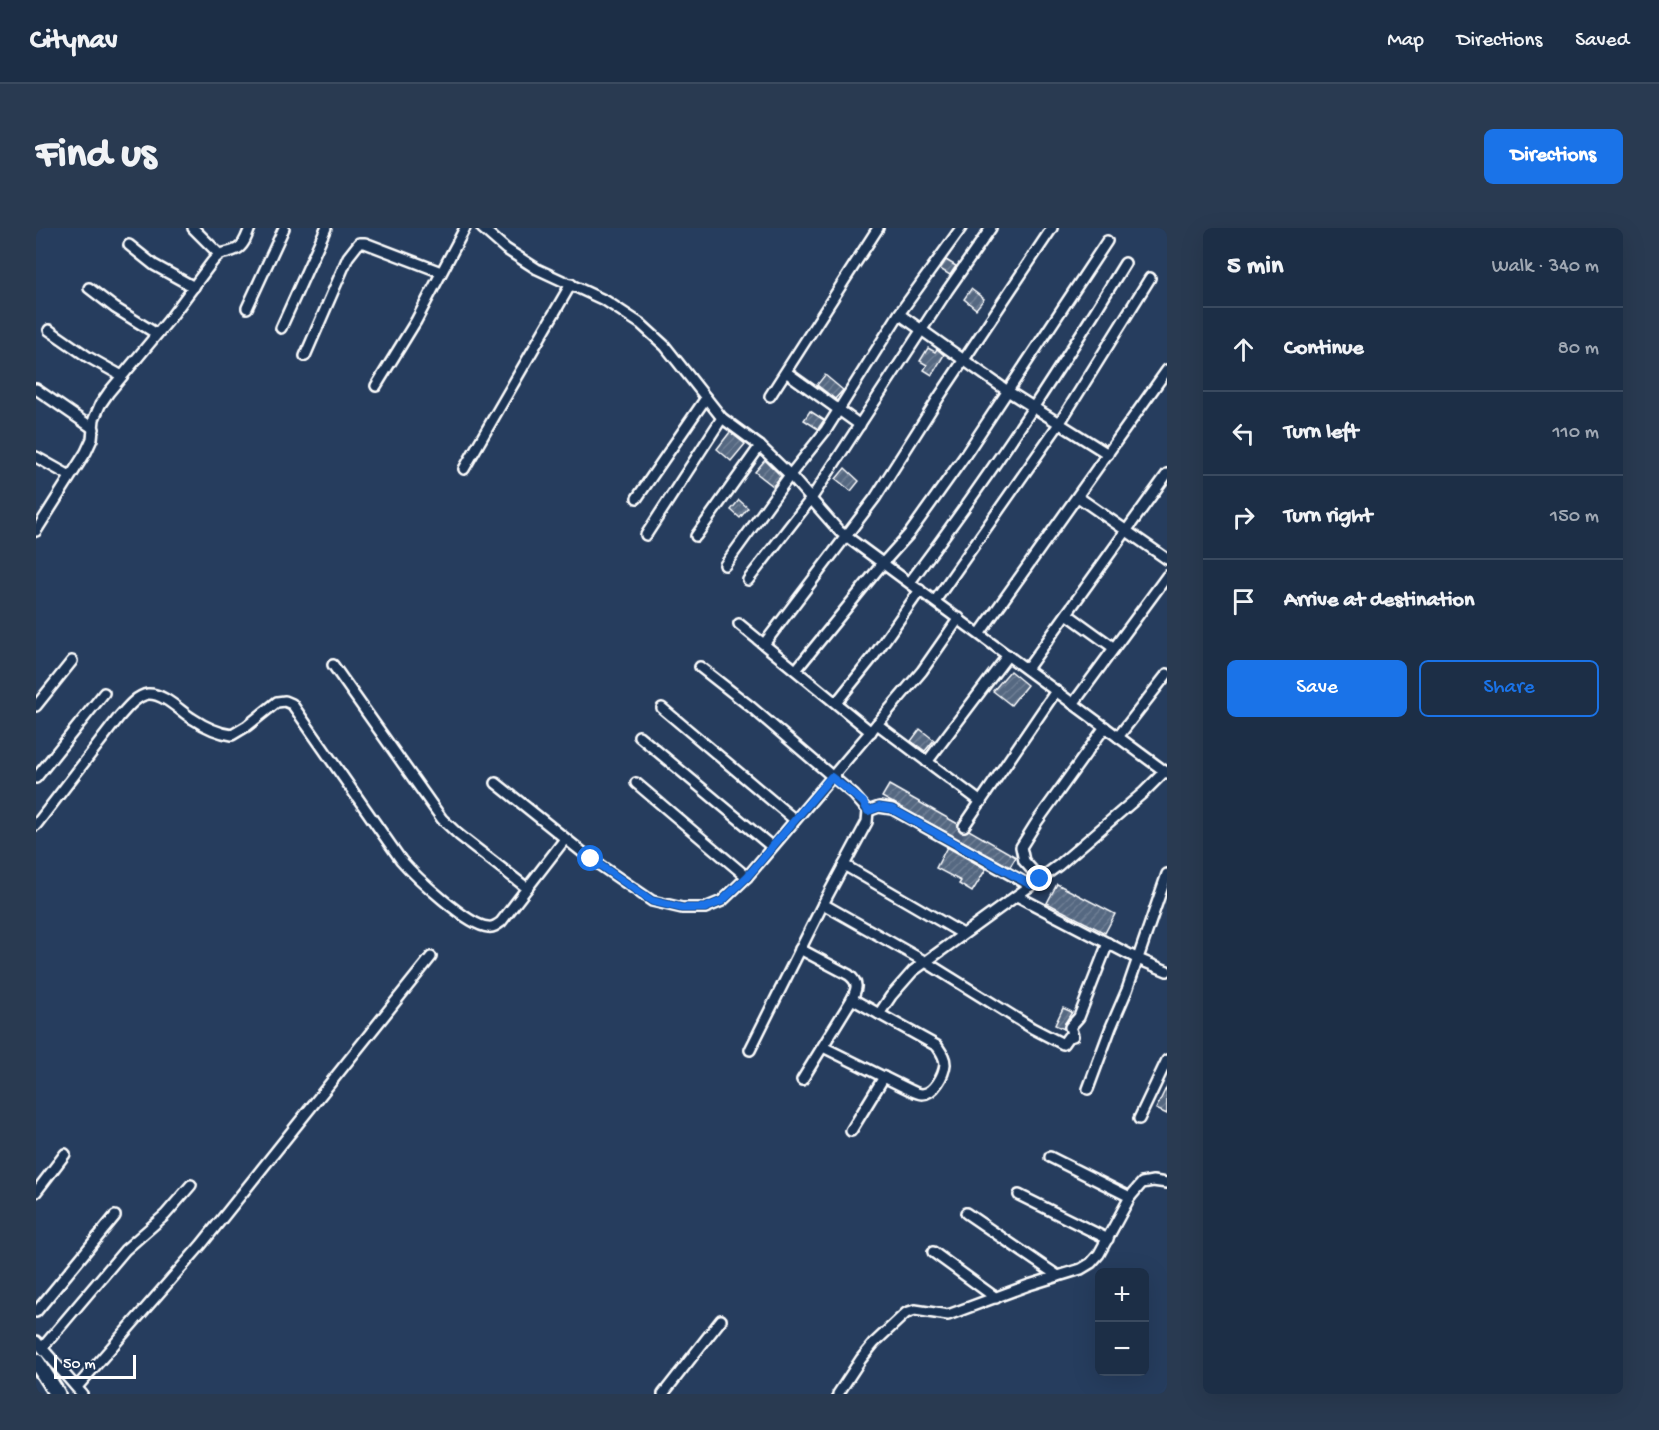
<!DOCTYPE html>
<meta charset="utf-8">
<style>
:root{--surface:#1c2e46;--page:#293a51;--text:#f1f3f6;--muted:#a0a8b3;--line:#3a4a5f;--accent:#1a73e8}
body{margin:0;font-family:"Gochi Hand",sans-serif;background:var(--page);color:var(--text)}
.controls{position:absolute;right:18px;bottom:18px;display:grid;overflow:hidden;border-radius:9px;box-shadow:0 6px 24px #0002}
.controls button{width:54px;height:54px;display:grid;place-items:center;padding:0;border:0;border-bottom:2px solid var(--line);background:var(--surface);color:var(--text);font:30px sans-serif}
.scale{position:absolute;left:18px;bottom:15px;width:82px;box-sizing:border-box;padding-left:6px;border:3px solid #fff;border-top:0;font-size:16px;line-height:21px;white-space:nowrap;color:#fff;-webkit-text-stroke:4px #1d3557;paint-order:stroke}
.stop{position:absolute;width:18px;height:18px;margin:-14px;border:4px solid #1a73e8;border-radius:50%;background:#fff}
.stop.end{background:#1a73e8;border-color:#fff;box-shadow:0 2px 6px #0008}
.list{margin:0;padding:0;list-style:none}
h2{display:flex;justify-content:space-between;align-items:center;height:78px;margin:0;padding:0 24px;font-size:26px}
h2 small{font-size:20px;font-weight:400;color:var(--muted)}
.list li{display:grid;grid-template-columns:39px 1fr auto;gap:18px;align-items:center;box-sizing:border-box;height:84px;padding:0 24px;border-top:2px solid var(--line)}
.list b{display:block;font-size:22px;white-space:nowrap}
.list em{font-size:20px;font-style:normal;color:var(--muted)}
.actions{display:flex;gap:12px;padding:18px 24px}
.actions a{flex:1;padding:14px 0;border:2px solid var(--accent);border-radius:9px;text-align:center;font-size:21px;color:var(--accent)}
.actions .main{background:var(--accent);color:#fff}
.icon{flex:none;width:33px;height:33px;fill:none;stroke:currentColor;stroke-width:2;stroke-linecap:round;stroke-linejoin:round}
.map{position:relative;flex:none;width:1131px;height:1166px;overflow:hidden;border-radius:9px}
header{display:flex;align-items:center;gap:36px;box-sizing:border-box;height:84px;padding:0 30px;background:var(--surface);border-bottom:2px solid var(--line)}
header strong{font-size:28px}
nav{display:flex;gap:33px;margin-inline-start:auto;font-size:21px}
.intro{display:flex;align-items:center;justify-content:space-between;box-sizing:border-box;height:144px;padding:0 36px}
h1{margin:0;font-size:42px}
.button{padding:15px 27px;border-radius:9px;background:var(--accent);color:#fff;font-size:21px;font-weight:700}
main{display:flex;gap:36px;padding:0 36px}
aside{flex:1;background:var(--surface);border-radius:9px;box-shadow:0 6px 24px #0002}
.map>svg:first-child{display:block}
</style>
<header>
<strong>Citynav</strong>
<nav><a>Map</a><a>Directions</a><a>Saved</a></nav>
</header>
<div class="intro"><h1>Find us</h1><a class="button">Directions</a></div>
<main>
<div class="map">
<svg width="1131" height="1166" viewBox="0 0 1131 1166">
<defs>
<pattern id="building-hatch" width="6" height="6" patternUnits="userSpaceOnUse" patternTransform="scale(1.5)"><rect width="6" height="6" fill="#556781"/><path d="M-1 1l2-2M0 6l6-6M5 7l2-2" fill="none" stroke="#6e7e94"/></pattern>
</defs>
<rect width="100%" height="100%" fill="#263d5e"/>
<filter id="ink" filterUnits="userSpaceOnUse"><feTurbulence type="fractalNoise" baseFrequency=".0167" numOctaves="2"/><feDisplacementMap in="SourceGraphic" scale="12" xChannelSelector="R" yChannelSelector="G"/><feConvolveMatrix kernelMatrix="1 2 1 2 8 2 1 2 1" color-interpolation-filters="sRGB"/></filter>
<g filter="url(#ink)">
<g fill="url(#building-hatch)" stroke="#fff" stroke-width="1.5">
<polygon points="910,32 920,38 914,47 904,41"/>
<polygon points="935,61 948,71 940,81 928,71"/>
<polygon points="892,120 899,124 901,121 908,127 896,147 888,142 891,137 884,133"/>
<polygon points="789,147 807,162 799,171 781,157"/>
<polygon points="774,183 788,192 782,201 768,192"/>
<polygon points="694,204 709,216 695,233 681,221"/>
<polygon points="729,232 745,248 737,258 719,244"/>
<polygon points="809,240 823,253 815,263 800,251"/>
<polygon points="703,272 712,280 704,290 695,282"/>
<polygon points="974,443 991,457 975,477 957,463"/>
<polygon points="884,501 898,512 889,523 875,513"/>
<polygon points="853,557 922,596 922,600 925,604 933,602 980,629 974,639 846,569"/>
<polygon points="911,619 950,641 936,664 923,656 925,653 900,640"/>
<polygon points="1021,656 1079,686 1069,705 1011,675"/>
<polygon points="1027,780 1036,784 1029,795 1028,801 1019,797"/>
<polygon points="1131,858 1131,886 1120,881"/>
</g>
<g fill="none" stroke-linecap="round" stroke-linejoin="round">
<polyline stroke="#475a76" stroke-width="9" stroke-dasharray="9 4.5" stroke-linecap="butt" points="919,612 928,598"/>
<g stroke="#fff" stroke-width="14">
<g id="minor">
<polyline points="157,0 183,26"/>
<polyline points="446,0 470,21 501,41 570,73 605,96 629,118 686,190 724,218 754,247 803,303 1131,545"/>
<polyline points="93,17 118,37 158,59"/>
<polyline points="53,60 79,80 121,106"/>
<polyline points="211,80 248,0"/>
<polyline points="863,86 970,162 1072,226"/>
<polyline points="245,100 290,0"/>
<polyline points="13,102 52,129 86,148"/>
<polyline points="269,128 312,29 323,15 329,15 405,44"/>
<polyline points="750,144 824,197"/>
<polyline points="340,158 380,93 429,0"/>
<polyline points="0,161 58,201"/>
<polyline points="734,168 842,0"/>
<polyline points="0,229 34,248"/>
<polyline points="428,241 535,56"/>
<polyline points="1042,269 1131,331"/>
<polyline points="601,270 670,170"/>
<path d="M0 303 50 224 56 211 58 191 64 177 73 164 132 93 176 34C187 21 189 27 201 21 208 18 211 7 214 0"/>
<polyline points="610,307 686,190"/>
<polyline points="660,308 724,218"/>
<polyline points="689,337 754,247 790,202 863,86 925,0"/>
<polyline points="712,352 775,271 911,63 955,0"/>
<path d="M874 354C951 252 1022 145 1089 35"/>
<polyline points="899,373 1023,196 1114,50"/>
<polyline points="1031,386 1078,420"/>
<polyline points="703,396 835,504"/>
<polyline points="944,405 1131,142"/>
<polyline points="728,416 839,270 903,169 1016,0"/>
<polyline points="297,437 406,591 423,607 491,660"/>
<polyline points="664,439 715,479 818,567 832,583 831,594 787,676 714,822"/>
<polyline points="991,441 1131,246"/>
<polyline points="760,442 847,335 873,306 928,229 1071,13"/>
<polyline points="800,475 837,429 884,362"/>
<polyline points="1037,476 1131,348"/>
<polyline points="0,478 36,433"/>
<polyline points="626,480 759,592"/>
<polyline points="841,496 945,574"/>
<polyline points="603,508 735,618"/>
<polyline points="1082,509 1131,446"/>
<polyline points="891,534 972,427"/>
<polyline points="0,550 68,465"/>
<polyline points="460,555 555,631 616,673 646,680 669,680 686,673 711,649 886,443 923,390"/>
<polyline points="600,555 711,649"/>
<polyline points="832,583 843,579 856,581 995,658"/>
<path d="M0 597 83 489C91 480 100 468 112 466 128 465 145 484 157 491 169 499 182 505 196 507L211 498 241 474 249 473 256 476 365 632C379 648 432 698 452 699 457 700 461 697 465 694L529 611"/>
<polyline points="928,598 1020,463"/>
<polyline points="808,637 927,706"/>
<polyline points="1004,651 988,633 985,619 1000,595 1069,499"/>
<polyline points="981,668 1102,731 1131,743"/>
<polyline points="787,676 888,733 996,800 1027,816 1032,809 1037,808 1034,799 1043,789 1072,715"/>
<path d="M764 721 813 747C823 755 821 760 816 771L766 852"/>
<polyline points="843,786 855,768 877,743 1023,637 1108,564 1129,543"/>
<path d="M787 819 872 861C876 863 882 866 886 866 898 866 908 847 909 836 909 829 905 824 901 818L816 771"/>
<polyline points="1052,861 1075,799 1091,762 1131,646"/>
<polyline points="1103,891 1131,832"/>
<polyline points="815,903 848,849"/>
<polyline points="1014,929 1094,969"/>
<polyline points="0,964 29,926"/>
<polyline points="983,967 1072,1011"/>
<polyline points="930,985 1022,1048"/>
<polyline points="897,1024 960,1070"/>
<polyline points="0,1084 79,988"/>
<polyline points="0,1113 46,1166"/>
<polyline points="7,1119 89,1022 129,987 155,957"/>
<polyline points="41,1159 165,1017 395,729"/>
<polyline points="627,1166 685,1092"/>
<polyline points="802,1166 825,1131 838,1115 870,1085 879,1082 912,1087 993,1057 1045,1041 1055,1035 1063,1026 1094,969 1106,955 1117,953 1131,955"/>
</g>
</g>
<g stroke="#fff" stroke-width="20">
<polyline id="trunk" points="0,1133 21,1166"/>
</g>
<use href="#minor" stroke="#1d3557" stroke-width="9"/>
<use href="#trunk" stroke="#1d3557" stroke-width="15"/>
</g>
</g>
<g fill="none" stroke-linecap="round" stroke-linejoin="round" filter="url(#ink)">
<polyline stroke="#1a73e8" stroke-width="8" points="555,631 616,673 646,680 669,680 686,673 711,649 795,549 827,574 832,583 843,579 856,581 995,657 1004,651"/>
</g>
</svg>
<div class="controls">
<button>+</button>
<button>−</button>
</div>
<div class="scale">50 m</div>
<div class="stop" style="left:555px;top:631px"></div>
<div class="stop end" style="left:1004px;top:651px"></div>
</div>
<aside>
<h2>5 min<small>Walk · 340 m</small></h2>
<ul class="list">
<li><svg class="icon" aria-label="ahead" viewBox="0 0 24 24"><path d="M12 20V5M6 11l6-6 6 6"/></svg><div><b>Continue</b></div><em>80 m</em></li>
<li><svg class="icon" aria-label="left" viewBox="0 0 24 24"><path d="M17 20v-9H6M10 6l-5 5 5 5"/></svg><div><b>Turn left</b></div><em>110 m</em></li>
<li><svg class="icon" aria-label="right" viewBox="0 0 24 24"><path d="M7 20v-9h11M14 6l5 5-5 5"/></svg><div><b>Turn right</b></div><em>150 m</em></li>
<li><svg class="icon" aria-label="arrive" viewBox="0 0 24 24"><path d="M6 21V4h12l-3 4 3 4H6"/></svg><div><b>Arrive at destination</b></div></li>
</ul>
<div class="actions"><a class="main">Save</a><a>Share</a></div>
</aside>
</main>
